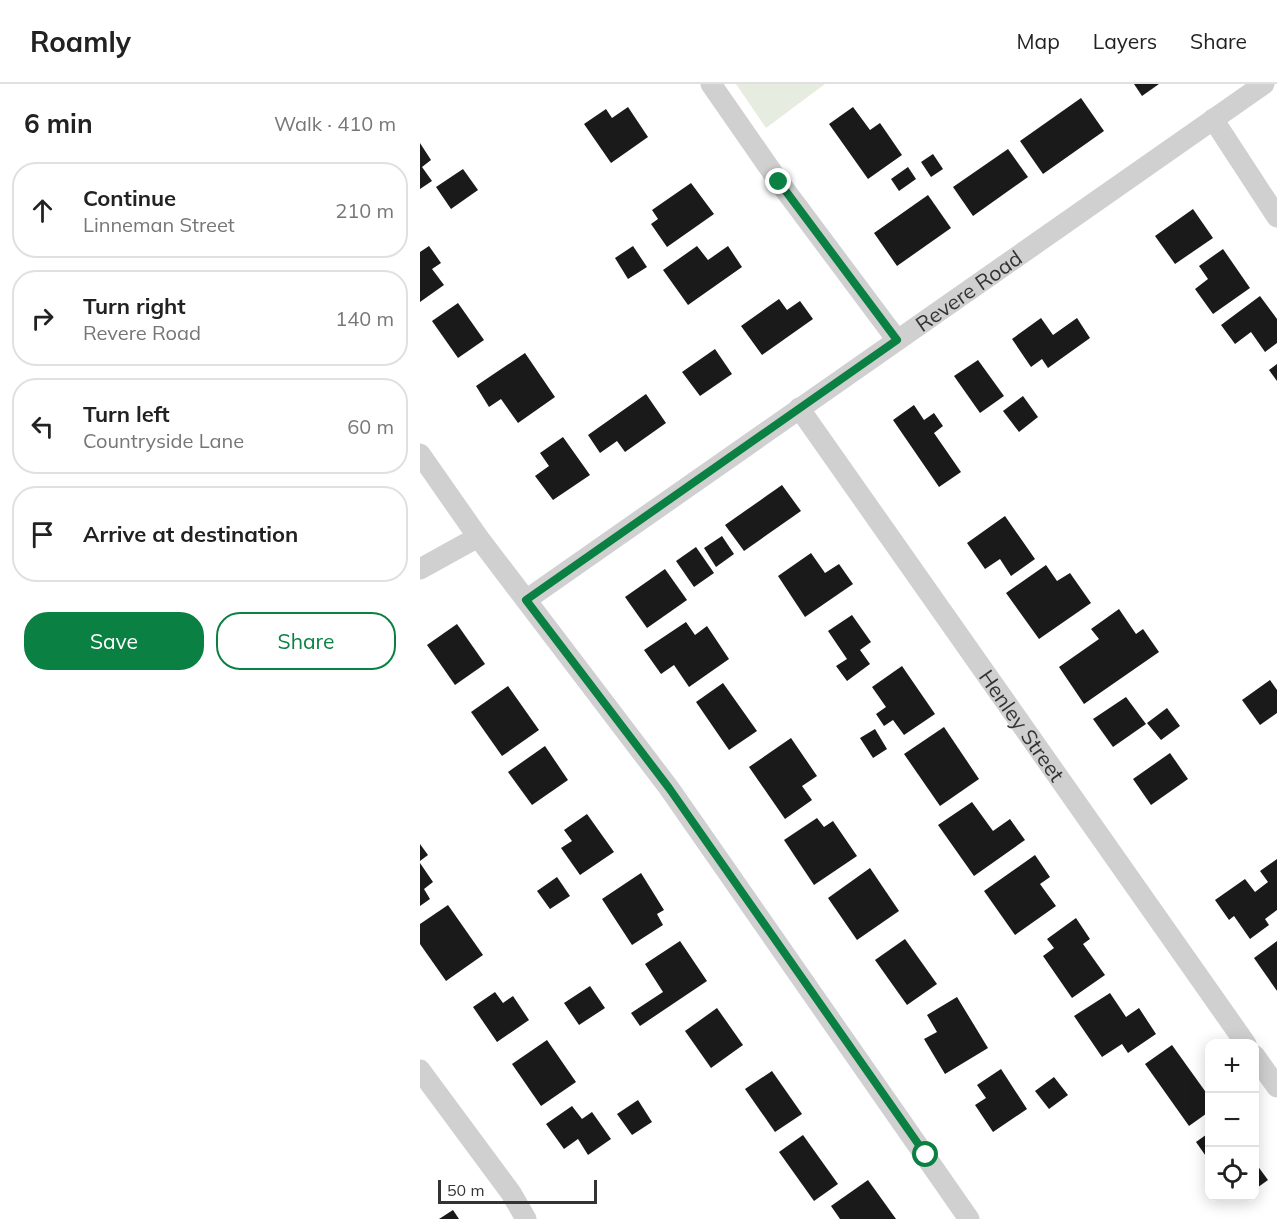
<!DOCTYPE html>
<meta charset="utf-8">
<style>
:root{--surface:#fff;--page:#f6f6f6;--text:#222;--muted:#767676;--line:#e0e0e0;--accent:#0b8043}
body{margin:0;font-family:Mulish,sans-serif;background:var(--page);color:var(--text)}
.controls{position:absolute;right:18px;bottom:18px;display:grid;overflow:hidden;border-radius:12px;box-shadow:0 3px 15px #0003}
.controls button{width:54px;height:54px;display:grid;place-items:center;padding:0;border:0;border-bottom:2px solid var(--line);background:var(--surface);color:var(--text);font:30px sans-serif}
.scale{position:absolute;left:18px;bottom:15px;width:159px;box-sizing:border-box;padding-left:6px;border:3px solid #333;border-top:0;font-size:16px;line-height:21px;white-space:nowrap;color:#333;-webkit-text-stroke:4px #fff;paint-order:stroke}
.stop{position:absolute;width:18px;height:18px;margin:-14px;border:4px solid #0b8043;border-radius:50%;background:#fff}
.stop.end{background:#0b8043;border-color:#fff;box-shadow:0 2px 6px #0008}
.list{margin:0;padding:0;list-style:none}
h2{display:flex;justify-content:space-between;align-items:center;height:78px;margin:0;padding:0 24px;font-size:26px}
h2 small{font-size:20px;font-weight:400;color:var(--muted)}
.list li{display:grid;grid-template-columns:39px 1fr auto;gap:18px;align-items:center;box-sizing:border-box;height:96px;margin:0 12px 12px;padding:0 12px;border:2px solid var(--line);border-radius:24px}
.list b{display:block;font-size:22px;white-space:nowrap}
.list p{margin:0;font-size:20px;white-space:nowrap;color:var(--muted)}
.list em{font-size:20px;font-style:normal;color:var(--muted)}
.actions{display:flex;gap:12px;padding:18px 24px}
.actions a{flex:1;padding:14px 0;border:2px solid var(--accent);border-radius:24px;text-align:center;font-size:21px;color:var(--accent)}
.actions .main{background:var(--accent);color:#fff}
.icon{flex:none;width:33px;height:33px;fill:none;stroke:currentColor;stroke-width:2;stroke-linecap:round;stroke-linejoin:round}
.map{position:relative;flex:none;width:857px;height:1135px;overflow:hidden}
header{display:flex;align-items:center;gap:36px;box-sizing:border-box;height:84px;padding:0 30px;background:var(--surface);border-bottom:2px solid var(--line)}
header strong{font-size:28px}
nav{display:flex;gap:33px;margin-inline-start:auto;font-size:21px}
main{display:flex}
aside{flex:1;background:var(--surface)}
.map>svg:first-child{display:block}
</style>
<header>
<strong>Roamly</strong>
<nav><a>Map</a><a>Layers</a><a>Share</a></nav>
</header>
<main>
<aside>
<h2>6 min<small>Walk · 410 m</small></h2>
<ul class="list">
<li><svg class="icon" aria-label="ahead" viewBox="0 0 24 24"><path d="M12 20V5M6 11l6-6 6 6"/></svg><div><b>Continue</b><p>Linneman Street</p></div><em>210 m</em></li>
<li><svg class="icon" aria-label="right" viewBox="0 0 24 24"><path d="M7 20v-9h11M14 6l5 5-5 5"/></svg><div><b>Turn right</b><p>Revere Road</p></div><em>140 m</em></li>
<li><svg class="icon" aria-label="left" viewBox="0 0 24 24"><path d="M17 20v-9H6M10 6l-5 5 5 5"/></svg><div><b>Turn left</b><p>Countryside Lane</p></div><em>60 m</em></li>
<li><svg class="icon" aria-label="arrive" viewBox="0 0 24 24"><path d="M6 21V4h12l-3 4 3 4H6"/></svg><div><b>Arrive at destination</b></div></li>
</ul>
<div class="actions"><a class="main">Save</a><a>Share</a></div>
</aside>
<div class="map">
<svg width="857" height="1135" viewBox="0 0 857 1135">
<rect width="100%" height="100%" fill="#fff"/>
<polygon fill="#e6ecdf" points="316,0 405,0 346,44"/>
<g fill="#1a1a1a">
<polygon points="714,0 739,0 722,12"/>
<polygon points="661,14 684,47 623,90 600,57"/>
<polygon points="208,23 228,53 191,79 164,40 186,25 192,34"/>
<polygon points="433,23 450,46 460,39 482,71 448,95 409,40"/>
<polygon points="0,59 11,76 2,83 12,97 0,105"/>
<polygon points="588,65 608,93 553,132 533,103"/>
<polygon points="513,70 523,85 511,93 501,78"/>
<polygon points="488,83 496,95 479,107 471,95"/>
<polygon points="43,85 58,106 31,125 16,103"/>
<polygon points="271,99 294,130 247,163 231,140 238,135 232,126"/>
<polygon points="508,111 531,144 477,182 454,149"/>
<polygon points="773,125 793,154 755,180 735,152"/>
<polygon points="9,162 21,179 12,185 24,201 0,218 0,168"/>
<polygon points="213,162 227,183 208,195 195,174"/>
<polygon points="277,162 288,176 308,162 322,183 268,221 243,186"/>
<polygon points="803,165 830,204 793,230 775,205 788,195 779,182"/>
<polygon points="840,212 857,235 857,259 845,268 831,248 815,260 801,241"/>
<polygon points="359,215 367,226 380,217 393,235 342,271 321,242"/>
<polygon points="38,219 64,256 38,274 12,237"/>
<polygon points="621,234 633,251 657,234 670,254 628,284 622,275 611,283 592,255"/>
<polygon points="295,265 312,290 280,312 262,288"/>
<polygon points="105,269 135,313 98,339 81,315 69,323 56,302"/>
<polygon points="558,276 584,312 560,329 534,292"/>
<polygon points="857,280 857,297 849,286"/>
<polygon points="226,310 246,339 205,368 197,357 180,369 168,351"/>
<polygon points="603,312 618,333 599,348 583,327"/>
<polygon points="494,321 504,336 514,329 523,342 514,349 541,388 519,403 473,336"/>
<polygon points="143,353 170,391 133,416 115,392 129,382 120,369"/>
<polygon points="362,401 381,427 324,467 305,441"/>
<polygon points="585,432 615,475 591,492 580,475 565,485 547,459"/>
<polygon points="302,452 314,470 296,483 284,464"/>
<polygon points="276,463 294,489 274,503 256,477"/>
<polygon points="391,469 405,489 419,480 433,500 385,533 358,492"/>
<polygon points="626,481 637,497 650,489 671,519 619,555 586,509"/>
<polygon points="245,485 267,516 227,544 205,513"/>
<polygon points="699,525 716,550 723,545 739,568 664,620 639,583 679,555 671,545"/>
<polygon points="432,531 451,558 440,566 450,580 427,597 416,582 427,575 408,547"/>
<polygon points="266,538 275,551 287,542 309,575 269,603 254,581 241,590 224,566"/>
<polygon points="37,540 65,580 35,601 7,561"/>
<polygon points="482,582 515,630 484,651 473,636 464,642 456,630 466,623 452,603"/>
<polygon points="850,596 857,606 857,629 840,641 822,616"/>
<polygon points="303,599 337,647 309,666 276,618"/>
<polygon points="88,602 119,646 82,672 51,628"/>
<polygon points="706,613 726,640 693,663 673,635"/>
<polygon points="747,624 760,642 741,656 727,639"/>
<polygon points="524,643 559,695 520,722 484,670"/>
<polygon points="455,645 467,665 453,674 440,654"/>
<polygon points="371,654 397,692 382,702 392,716 365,735 329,683"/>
<polygon points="125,662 148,696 112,721 88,688"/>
<polygon points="750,669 768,695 731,721 713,695"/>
<polygon points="552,718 573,747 590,735 605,756 554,792 518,741"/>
<polygon points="167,730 194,768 160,791 141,764 152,757 144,746"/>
<polygon points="397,734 404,743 413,737 437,772 394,801 364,756"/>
<polygon points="0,760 8,771 0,777"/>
<polygon points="615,771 630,793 620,800 636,822 595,851 564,807"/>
<polygon points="857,775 857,826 845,835 849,841 830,855 814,832 809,836 795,816 825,795 835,808 848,798 840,787"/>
<polygon points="0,779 13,798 4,805 10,815 0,822"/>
<polygon points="450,784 479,827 437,856 408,814"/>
<polygon points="221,789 244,826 237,830 243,841 212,861 182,815"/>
<polygon points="137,793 150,812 130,825 117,807"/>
<polygon points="28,821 63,871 26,897 0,860 0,840"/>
<polygon points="656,834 670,855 663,860 685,891 652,914 623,872 634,864 627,855"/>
<polygon points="485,855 517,900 487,921 455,876"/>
<polygon points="260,857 287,897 220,942 211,929 243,908 225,880"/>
<polygon points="857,857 857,907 834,874"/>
<polygon points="170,902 185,924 159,941 144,919"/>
<polygon points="75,908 83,919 93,912 109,936 77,958 53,923"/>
<polygon points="690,909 706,933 719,924 736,950 708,969 702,960 682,973 654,932"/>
<polygon points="537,913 568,964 525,990 504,955 517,948 507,931"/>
<polygon points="297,924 323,961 291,984 265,947"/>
<polygon points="127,956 156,998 121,1022 92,980"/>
<polygon points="752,961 790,1014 790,1027 769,1042 725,980"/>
<polygon points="581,985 607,1025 573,1048 555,1021 566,1014 557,1001"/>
<polygon points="352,987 382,1030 355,1048 325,1005"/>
<polygon points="634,993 648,1011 629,1025 615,1007"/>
<polygon points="218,1016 232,1038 212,1051 197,1030"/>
<polygon points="152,1022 162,1035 172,1028 191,1055 168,1071 158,1055 144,1065 126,1040"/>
<polygon points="790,1048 790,1078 776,1058"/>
<polygon points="383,1051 418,1100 394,1117 359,1068"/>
<polygon points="834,1077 848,1096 834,1106"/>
<polygon points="448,1096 476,1135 420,1135 411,1122"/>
<polygon points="33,1126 39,1135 19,1135"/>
</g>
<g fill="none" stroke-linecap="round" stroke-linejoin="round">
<g stroke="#d0d0d0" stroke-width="21">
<polyline points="291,0 359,98 477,256"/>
<polyline points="793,35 857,133"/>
<path id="s1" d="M379 324 826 960"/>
<polyline points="0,370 58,453 249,704 549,1135"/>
<polyline points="0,485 58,453"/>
<path id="s2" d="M106 516 844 0"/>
<polyline points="834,971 857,1003"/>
<polyline points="0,986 91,1109 106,1135"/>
</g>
</g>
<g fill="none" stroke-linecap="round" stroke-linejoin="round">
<polyline stroke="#0b8043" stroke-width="8" points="359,98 477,256 106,516 249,704 506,1071"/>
</g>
<g text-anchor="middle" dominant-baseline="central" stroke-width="6" stroke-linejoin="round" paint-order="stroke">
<g font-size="21" fill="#333" stroke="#fff">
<text stroke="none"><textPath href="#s2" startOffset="540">Revere Road</textPath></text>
<text stroke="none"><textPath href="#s1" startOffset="388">Henley Street</textPath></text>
</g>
</g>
</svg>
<div class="controls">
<button>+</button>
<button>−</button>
<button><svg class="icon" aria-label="locate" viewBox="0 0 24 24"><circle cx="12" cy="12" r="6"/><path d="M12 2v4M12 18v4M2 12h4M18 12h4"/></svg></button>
</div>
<div class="scale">50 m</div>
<div class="stop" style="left:506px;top:1071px"></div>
<div class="stop end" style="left:359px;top:98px"></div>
</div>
</main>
